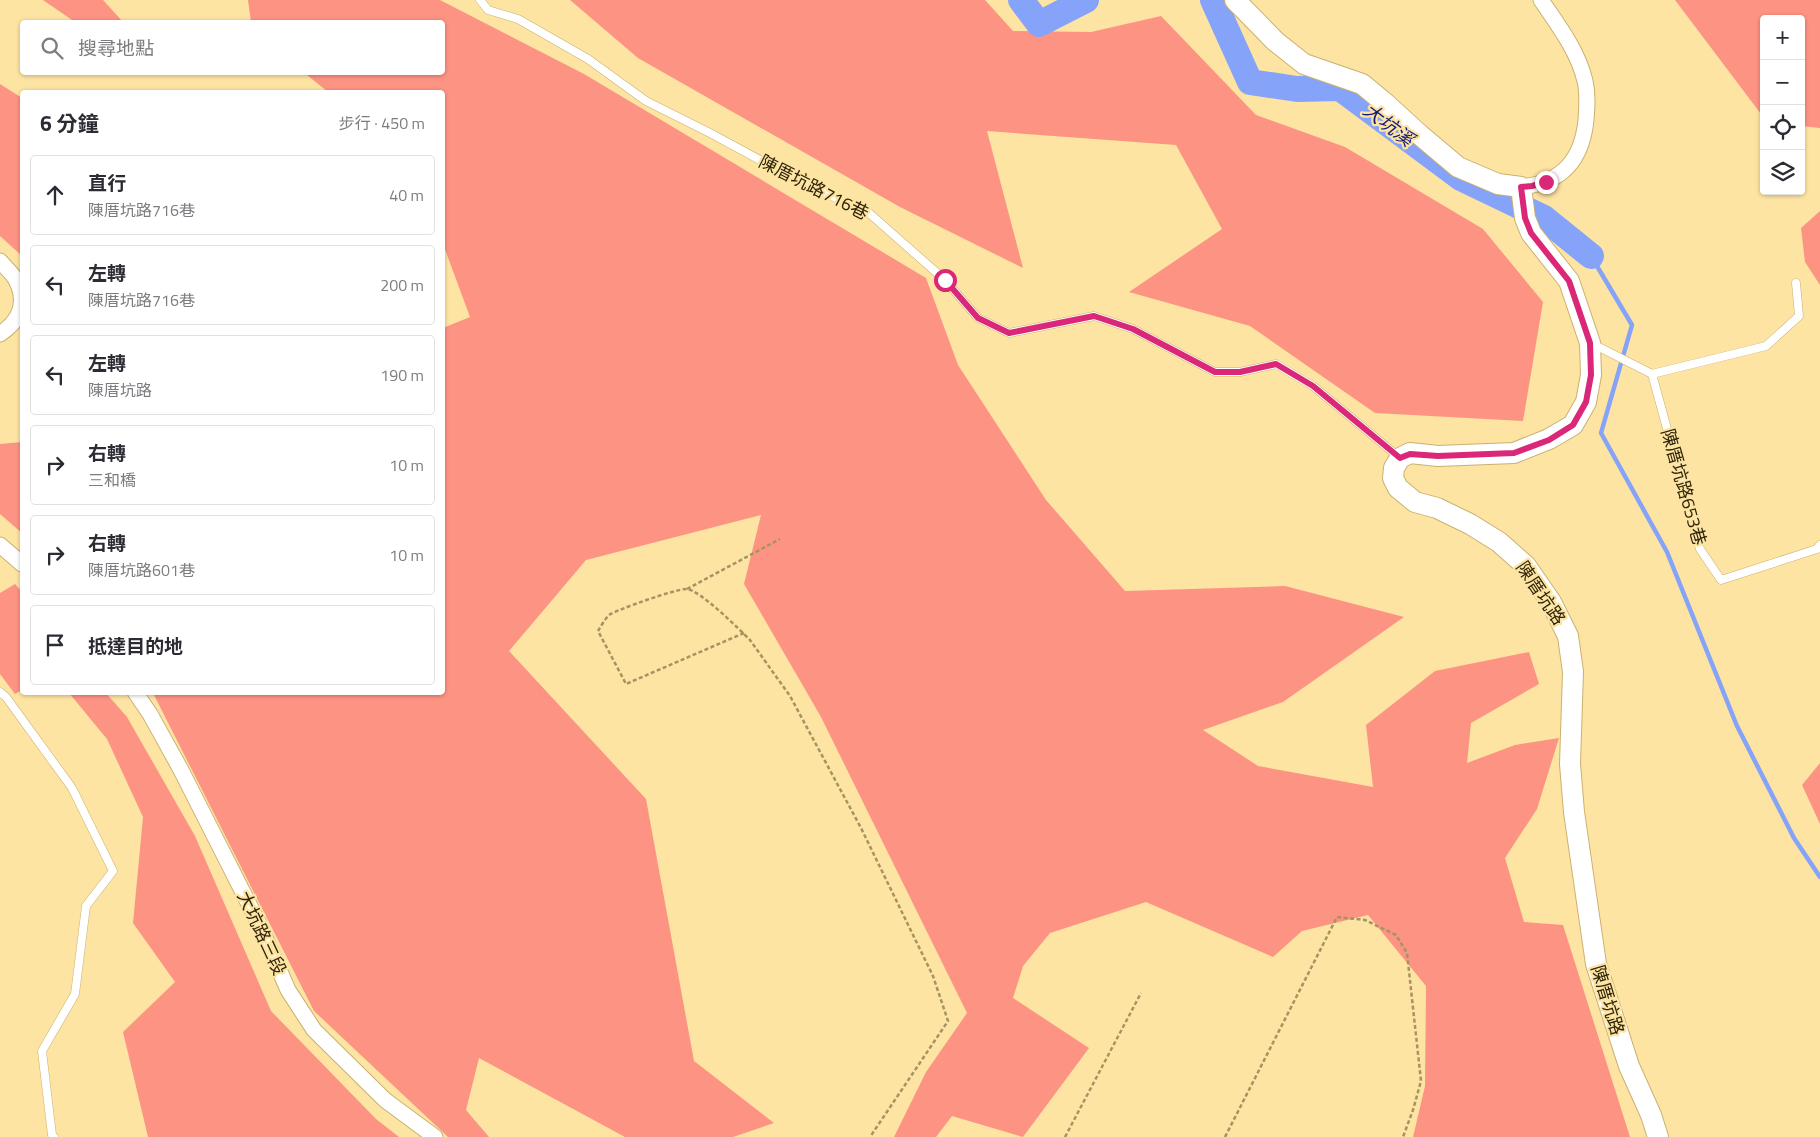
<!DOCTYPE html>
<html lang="zh-TW">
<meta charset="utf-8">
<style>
:root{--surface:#fff;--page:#f2f2f3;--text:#2b2b33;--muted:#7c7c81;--line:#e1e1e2}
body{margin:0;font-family:"Titillium Web","Noto Sans TC",sans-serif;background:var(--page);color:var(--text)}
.controls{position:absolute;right:15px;top:15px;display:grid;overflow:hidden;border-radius:5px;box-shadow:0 1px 4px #0004}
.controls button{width:45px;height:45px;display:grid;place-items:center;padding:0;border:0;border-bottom:1px solid var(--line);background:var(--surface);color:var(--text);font:25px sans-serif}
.stop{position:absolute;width:15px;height:15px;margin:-11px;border:4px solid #db2777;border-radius:50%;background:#fff}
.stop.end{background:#db2777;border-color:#fff;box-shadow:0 1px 5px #0008}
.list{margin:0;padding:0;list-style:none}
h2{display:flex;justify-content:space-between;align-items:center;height:65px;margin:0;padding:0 20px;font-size:21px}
h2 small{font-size:16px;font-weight:400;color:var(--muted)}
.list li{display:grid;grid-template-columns:32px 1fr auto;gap:15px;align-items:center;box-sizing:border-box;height:80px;margin:0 10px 10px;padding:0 10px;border:1px solid var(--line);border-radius:5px}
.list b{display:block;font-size:19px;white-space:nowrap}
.list p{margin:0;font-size:16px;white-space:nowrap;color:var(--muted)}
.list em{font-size:16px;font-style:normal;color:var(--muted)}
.icon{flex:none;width:28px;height:28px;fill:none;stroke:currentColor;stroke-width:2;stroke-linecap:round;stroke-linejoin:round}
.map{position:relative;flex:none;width:1820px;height:1137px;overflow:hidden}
.search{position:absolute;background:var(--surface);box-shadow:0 1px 4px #0004;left:20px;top:20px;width:425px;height:55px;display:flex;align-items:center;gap:12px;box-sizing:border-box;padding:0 18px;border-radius:5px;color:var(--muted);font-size:19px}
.panel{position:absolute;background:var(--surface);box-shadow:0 1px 4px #0004;left:20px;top:90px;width:425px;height:605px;border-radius:5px}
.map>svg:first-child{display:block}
</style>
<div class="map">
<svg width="1820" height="1137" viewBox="0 0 1820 1137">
<rect width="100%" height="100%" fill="#fde4a2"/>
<g fill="#fd9383">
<polygon points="43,0 103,0 123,22 75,22"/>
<polygon points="248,0 440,0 584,74 926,278 958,365 1046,500 1125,591 1285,586 1404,617 1283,702 1203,730 1258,766 1373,787 1366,725 1435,671 1529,652 1539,684 1471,723 1467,763 1515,745 1559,738 1537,809 1505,858 1524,922 1563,925 1630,1137 1413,1137 1425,1086 1426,986 1368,915 1302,931 1273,957 1146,902 1050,933 1023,966 1013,998 1089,1048 1023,1137 952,1116 936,1137 894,1137 926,1072 967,1013 821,717 744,584 761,515 586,560 509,651 646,799 694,1061 774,1123 733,1137 625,1137 479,1058 466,1110 489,1137 448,1137 314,1011 153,693 442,692 443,328 470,317 443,244 442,92 328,92 307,75 277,73 442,72 442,22 251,22"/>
<polygon points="570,0 985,0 1013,31 1091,32 1161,16 1256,115 1345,147 1483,229 1543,302 1523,421 1375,413 1250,326 1129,292 1222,229 1176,145 987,131 1023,268 900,207 638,58"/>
<polygon points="1675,0 1820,0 1820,128 1801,126 1801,19 1764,19 1764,118"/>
<polygon points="0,84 22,98 22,256 0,236"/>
<polygon points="1820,211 1820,285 1805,262 1801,228"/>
<polygon points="22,442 22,533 0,514 0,444"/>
<polygon points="15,584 22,592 22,690 15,694 0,674 0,593"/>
<polygon points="69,693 106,693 127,717 195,836 271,1011 376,1119 399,1137 148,1137 123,1032 175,982 133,923 143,817 107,739"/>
<polygon points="1820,763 1820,824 1802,785"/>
</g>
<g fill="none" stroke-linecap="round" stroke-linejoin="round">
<polyline stroke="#86a3fa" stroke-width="4.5" points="1591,256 1632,325 1601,433 1667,552 1737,726 1794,838 1820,877"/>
<g stroke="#86a3fa" stroke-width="26">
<polyline points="1021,0 1039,24 1086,0"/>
<polyline points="1213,0 1250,82 1297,89 1340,88 1461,178 1544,218 1591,256"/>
</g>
<g stroke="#c9b171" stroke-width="9">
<g id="service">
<polyline points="480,0 488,10 518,19 588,59 646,101 710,133 795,179 869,213 945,280 978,318 1009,333 1094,316 1133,329 1215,372 1240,372 1276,364 1313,386 1400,458"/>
<polyline points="1591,343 1652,374 1700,549 1721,580 1817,549 1820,545"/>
<polyline points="1652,374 1766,346 1799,316 1796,283"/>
<polyline points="0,692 6,697 72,788 113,871 86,906 75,994 42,1051 52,1135 54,1137"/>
</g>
</g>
<g stroke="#c9b171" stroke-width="17">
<g id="minor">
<path d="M1521 187C1562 183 1582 160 1586 120 1587 107 1588 94 1585 81 1578 51 1558 25 1541 0"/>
<path d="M0 261C5 267 12 273 16 280 28 303 20 321 0 334"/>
<polyline points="0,545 22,564"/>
<polyline points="135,692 150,714 181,770 261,928 288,990 314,1030 385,1100 435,1137"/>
</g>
</g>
<g stroke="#c9b171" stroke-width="22">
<polyline id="tertiary" points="1235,0 1275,41 1304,64 1362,84 1385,103 1420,135 1458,167 1498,184 1521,187 1525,218 1531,233 1569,281 1590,343 1591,375 1586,402 1573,425 1549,439 1514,453 1438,456 1410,453 1400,458 1394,468 1393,478 1398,488 1415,502 1437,508 1470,524 1499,542 1526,566 1551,602 1568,636 1573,672 1570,764 1574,812 1596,964 1629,1066 1651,1115 1658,1137"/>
</g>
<g stroke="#a69362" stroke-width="2.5" stroke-dasharray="4 2.5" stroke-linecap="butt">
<polyline points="687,589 780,539"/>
<path d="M744 633 626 684 598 631C601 626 605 619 609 615 616 610 678 588 687 589 701 591 739 629 750 640L790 696 861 828 933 976 948 1021 870 1137"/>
<polyline points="1065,1137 1141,993"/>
<polyline points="1225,1137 1337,917 1365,920 1396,935 1407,953 1421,1081 1413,1110 1403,1137"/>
</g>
<use href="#service" stroke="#fff" stroke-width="8"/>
<use href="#minor" stroke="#fff" stroke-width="15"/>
<use href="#tertiary" stroke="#fff" stroke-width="20"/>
</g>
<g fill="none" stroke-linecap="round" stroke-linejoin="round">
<polyline stroke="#db2777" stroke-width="6" points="945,280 978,318 1009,333 1094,316 1133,329 1215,372 1240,372 1276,364 1313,386 1400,458 1410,454 1438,456 1514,453 1549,440 1573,425 1586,402 1591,375 1590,343 1569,281 1531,233 1525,218 1521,187 1532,186 1546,182"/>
</g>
<g text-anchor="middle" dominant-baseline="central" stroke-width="4.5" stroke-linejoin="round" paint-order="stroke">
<g font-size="18" fill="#2e2409" stroke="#fde4a2">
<text transform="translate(814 187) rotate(27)">陳厝坑路716巷</text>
<text transform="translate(1684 487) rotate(74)">陳厝坑路653巷</text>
<text transform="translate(1541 593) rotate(56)">陳厝坑路</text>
<text transform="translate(262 933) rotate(65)">大坑路三段</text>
<text transform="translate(1608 1000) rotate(73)">陳厝坑路</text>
</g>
<g font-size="19" font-style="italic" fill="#13197c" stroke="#fde4a2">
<text transform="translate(1389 124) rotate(37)">大坑溪</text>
</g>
</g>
</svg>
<div class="controls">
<button>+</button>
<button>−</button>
<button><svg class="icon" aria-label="locate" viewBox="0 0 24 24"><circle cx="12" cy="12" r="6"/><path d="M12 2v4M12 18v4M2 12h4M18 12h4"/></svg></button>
<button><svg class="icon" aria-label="layers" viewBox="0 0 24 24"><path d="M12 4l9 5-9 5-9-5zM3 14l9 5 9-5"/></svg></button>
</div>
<div class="stop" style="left:945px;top:280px"></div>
<div class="stop end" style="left:1546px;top:182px"></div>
<div class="search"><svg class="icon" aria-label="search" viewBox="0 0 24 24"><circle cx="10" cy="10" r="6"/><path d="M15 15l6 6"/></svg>搜尋地點</div>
<section class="panel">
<h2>6 分鐘<small>步行 · 450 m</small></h2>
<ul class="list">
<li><svg class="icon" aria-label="ahead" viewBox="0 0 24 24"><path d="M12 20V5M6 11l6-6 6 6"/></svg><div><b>直行</b><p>陳厝坑路716巷</p></div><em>40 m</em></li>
<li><svg class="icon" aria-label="left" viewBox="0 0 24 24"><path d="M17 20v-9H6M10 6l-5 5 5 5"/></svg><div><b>左轉</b><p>陳厝坑路716巷</p></div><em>200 m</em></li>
<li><svg class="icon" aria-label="left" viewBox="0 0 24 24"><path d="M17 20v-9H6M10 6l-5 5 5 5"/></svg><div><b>左轉</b><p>陳厝坑路</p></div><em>190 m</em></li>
<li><svg class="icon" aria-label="right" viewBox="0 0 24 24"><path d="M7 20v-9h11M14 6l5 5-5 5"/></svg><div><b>右轉</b><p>三和橋</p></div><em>10 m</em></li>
<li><svg class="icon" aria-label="right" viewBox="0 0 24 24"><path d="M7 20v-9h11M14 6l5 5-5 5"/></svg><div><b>右轉</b><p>陳厝坑路601巷</p></div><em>10 m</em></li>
<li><svg class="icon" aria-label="arrive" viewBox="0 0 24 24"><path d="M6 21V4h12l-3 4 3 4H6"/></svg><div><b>抵達目的地</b></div></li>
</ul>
</section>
</div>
